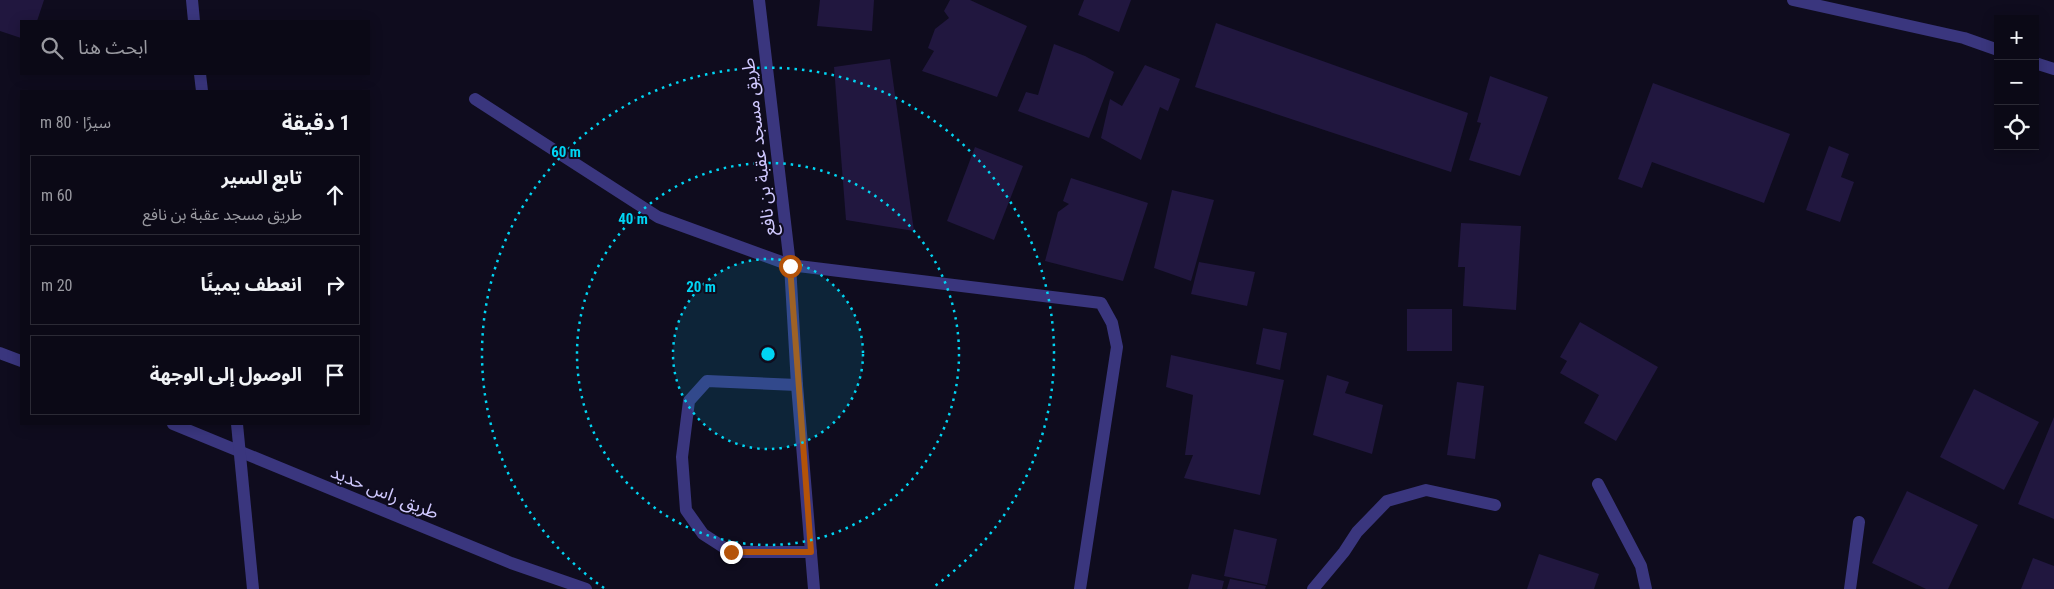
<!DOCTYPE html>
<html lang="ar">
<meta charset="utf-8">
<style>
:root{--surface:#0b0916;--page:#14121f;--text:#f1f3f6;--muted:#9a9aa1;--line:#2b2a35}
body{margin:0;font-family:"Roboto Condensed","Noto Sans Arabic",sans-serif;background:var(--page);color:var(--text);direction:rtl}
.controls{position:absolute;right:15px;top:15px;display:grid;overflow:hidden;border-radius:0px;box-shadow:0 2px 12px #0003}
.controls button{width:45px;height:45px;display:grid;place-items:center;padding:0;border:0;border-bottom:1px solid var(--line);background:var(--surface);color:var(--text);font:25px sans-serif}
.stop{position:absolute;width:15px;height:15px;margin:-11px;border:4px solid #b45309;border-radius:50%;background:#fff}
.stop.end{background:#b45309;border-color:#fff;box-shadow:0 1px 5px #0008}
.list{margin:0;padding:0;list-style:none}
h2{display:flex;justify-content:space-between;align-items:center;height:65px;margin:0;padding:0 20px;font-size:21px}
h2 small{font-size:16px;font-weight:400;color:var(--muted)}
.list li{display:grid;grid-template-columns:32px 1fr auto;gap:15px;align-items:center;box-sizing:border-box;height:80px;margin:0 10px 10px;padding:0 10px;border:1px solid var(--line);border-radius:0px}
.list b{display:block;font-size:19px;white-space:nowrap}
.list p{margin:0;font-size:16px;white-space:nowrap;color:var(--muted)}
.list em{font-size:16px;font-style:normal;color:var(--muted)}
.icon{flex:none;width:28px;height:28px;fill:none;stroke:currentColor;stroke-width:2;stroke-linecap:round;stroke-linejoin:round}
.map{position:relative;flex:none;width:2054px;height:589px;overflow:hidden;direction:ltr}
.search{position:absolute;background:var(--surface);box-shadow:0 2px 12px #0003;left:20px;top:20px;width:350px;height:55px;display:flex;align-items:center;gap:12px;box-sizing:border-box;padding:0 18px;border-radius:0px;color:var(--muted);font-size:19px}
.panel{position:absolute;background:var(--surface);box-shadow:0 2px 12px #0003;left:20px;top:90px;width:350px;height:335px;border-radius:0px;direction:rtl}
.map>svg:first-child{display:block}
</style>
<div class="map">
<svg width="2054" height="589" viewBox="0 0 2054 589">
<rect width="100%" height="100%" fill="#0f0c1e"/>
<g fill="#21173f">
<polygon points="0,0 44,0 37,21 21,21 21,38 0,31"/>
<polygon points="820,0 874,0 872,31 817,26"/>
<polygon points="950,0 970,0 1027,26 997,97 922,71 934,51 928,48 935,29 949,18 944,11"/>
<polygon points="1084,0 1131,0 1119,32 1078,15"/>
<polygon points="1216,23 1468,113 1451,172 1195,87"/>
<polygon points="1054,44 1085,56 1114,72 1089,138 1018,111 1026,92 1038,95"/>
<polygon points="890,59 914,231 846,220 834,67"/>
<polygon points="1145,65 1180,79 1168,111 1160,107 1141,160 1101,138 1110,99 1122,106"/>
<polygon points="1490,76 1548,97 1520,176 1469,160 1481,123 1477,122"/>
<polygon points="1653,83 1790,134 1764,203 1652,162 1642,188 1618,179"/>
<polygon points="1829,146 1849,154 1841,177 1854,182 1840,222 1806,210"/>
<polygon points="975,147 1023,166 994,240 947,221"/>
<polygon points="1071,178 1148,203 1123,281 1045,261 1058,212 1069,204 1063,201"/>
<polygon points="1172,190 1214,200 1191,281 1154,268"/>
<polygon points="1461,223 1521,226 1516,310 1463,306 1465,267 1458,267"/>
<polygon points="1199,262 1255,272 1247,306 1191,294"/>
<rect x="1407" y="309" width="45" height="42"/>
<polygon points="1580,322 1658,367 1616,441 1584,423 1599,395 1560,373 1567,361 1560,357"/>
<polygon points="1263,328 1287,333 1280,370 1256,364"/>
<polygon points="1171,355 1284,380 1260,495 1184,478 1193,455 1185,455 1193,395 1166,387"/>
<polygon points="1327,375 1349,382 1345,393 1383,405 1372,454 1313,435"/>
<polygon points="1457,382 1484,386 1475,459 1447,455"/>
<polygon points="1974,389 2039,422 2004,490 1940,457"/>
<polygon points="2054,417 2054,519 2018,504"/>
<polygon points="1907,491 1978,525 1948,589 1926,589 1872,563"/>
<polygon points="1234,529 1277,539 1267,585 1224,576"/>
<polygon points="1539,554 1599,574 1594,589 1527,589"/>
<polygon points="2033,558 2054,566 2054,589 2021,589"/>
<polygon points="1192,574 1224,581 1222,589 1188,589"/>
<polygon points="1230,579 1266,586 1265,589 1227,589"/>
</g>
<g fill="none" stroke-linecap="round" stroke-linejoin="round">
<g stroke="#3a367e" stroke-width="12">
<polyline points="192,0 194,21"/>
<polyline points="759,0 790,265 797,385 814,589"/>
<polyline points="1793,0 1964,38 1998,50"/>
<polyline points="2035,63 2054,69"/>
<polyline points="200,74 202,91"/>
<polyline points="475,99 658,217 790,265 1101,303 1112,323 1117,347 1080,589"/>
<polyline points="0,353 21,361"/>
<polyline points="797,385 707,381 689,401 682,457 686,510 703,534 731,552 811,552"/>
<polyline points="173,424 511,563 586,589"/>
<polyline points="237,424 253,589"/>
<polyline points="1598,484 1641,566 1646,589"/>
<polyline points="1313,589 1344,552 1357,532 1387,501 1426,490 1495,505"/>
<polyline points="1850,589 1859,522"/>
</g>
</g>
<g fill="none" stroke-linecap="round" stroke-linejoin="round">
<polyline stroke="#b45309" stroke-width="6" points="731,552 811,552 790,266"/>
</g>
<circle cx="768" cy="354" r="95" fill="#00d5f4" fill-opacity=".12"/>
<g fill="none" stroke="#00d5f4" stroke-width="2.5" stroke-dasharray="2.5 5">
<circle cx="768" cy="354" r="95"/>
<circle cx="768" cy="354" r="191"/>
<path d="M604 588A286 286 0 1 1 932 588"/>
</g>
<g text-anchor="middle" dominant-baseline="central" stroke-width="4" stroke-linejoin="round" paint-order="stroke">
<g font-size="18" fill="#d0c9ff" stroke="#0f0c1e">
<text transform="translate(758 147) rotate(-97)">طريق مسجد عقبة بن نافع</text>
<text transform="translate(385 492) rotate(22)">طريق راس حديد</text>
</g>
</g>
<circle cx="768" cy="354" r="8" fill="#00d5f4" stroke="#0f0c1e" stroke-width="2.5"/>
<g font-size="15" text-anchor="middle" font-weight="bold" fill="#00d5f4" stroke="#0f0c1e" stroke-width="4" stroke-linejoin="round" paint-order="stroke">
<text x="566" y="157">60 m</text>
<text x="633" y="224">40 m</text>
<text x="701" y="292">20 m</text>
</g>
</svg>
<div class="controls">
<button>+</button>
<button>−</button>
<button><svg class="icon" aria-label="locate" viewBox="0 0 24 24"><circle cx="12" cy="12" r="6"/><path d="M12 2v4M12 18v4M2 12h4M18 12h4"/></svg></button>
</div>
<div class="stop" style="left:790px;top:266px"></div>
<div class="stop end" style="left:731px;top:552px"></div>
<div class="search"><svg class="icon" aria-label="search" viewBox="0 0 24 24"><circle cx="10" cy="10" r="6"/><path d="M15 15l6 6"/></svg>ابحث هنا</div>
<section class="panel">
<h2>1 دقيقة<small>سيرًا · 80 m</small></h2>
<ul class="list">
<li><svg class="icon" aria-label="ahead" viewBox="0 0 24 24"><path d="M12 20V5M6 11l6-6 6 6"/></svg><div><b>تابع السير</b><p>طريق مسجد عقبة بن نافع</p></div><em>60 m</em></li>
<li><svg class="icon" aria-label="right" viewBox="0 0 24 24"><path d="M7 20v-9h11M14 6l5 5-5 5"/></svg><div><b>انعطف يمينًا</b></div><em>20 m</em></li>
<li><svg class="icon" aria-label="arrive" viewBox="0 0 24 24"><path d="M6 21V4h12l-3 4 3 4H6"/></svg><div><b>الوصول إلى الوجهة</b></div></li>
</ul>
</section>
</div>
